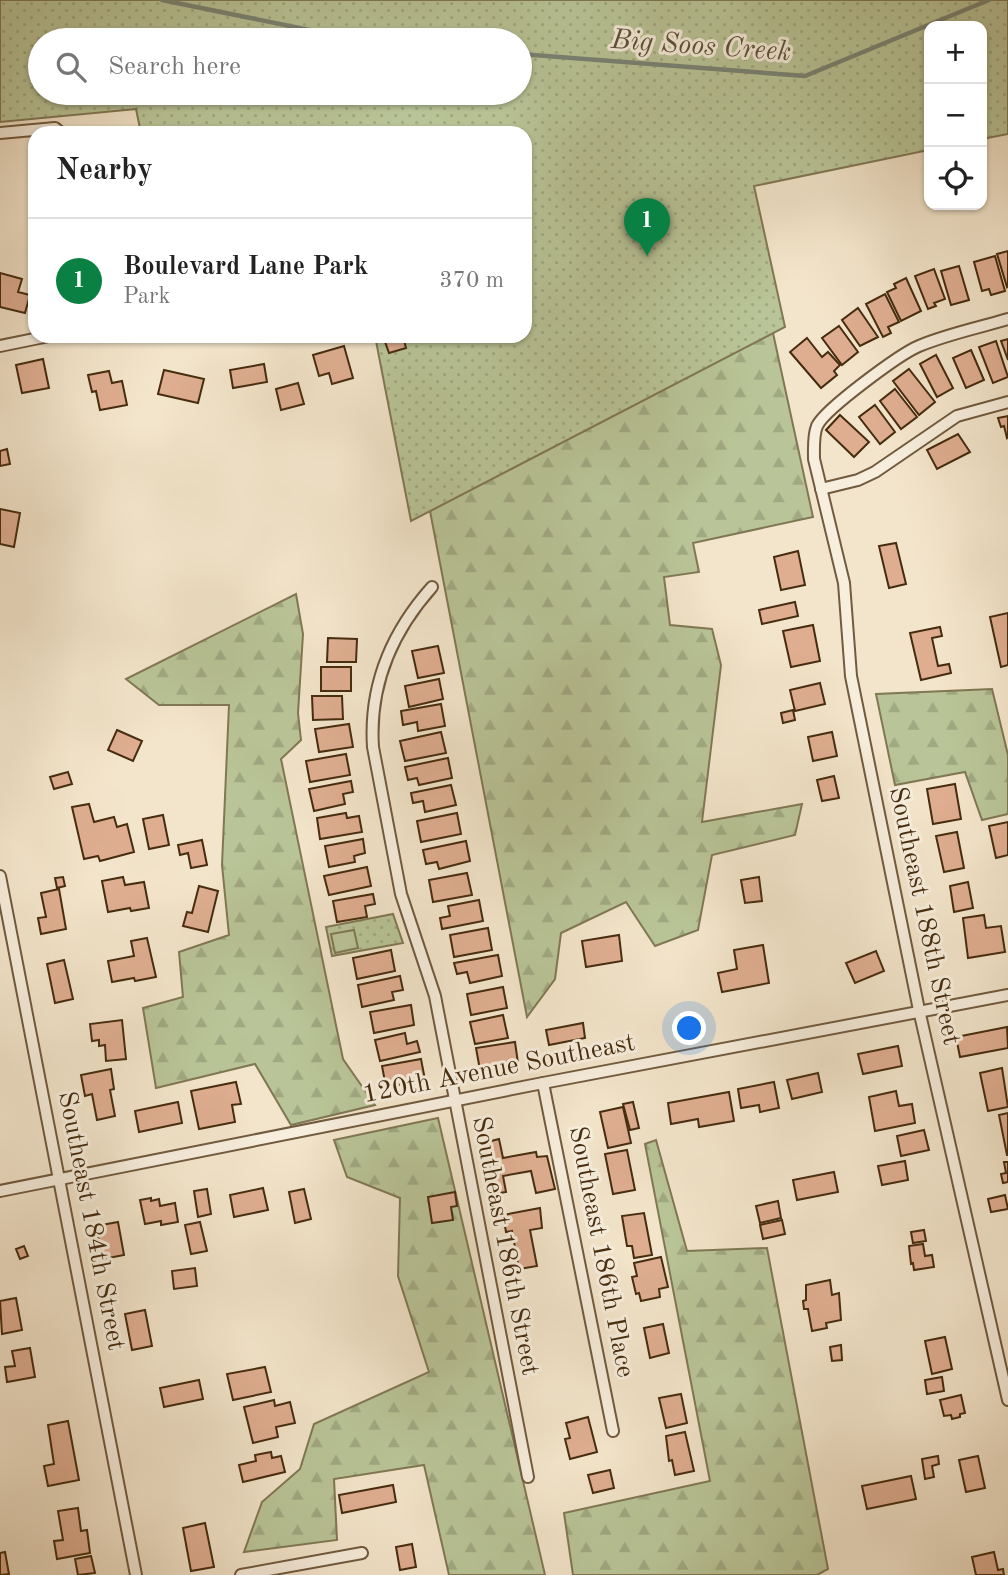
<!DOCTYPE html>
<meta charset="utf-8">
<style>
:root{--surface:#fff;--page:#f2f2f2;--text:#222;--muted:#767676;--line:#e0e0e0;--accent:#0b8043}
body{margin:0;font-family:"Old Standard TT",serif;background:var(--page);color:var(--text)}
.controls{position:absolute;right:21px;top:21px;display:grid;overflow:hidden;border-radius:14px;box-shadow:0 2px 5px #0004}
.controls button{width:63px;height:63px;display:grid;place-items:center;padding:0;border:0;border-bottom:2px solid var(--line);background:var(--surface);color:var(--text);font:35px sans-serif}
.you{position:absolute;left:690px;top:1029px;width:24px;height:24px;margin:-18px;border:5px solid #fff;border-radius:50%;background:#1a73e8;box-shadow:0 0 0 10px #1a73e833}
.badge{display:grid;place-items:center;width:46px;height:46px;border-radius:50%;background:var(--accent);color:#fff;font-size:23px;font-weight:700}
.pin{position:absolute;translate:-50% -58px;filter:drop-shadow(0 2px 4px #0008)}
.pin::after{content:'';position:absolute;top:37px;width:24px;height:21px;background:inherit;clip-path:polygon(0 0,100% 0,50% 100%)}
.list{margin:0;padding:0;list-style:none}
h2{display:flex;justify-content:space-between;align-items:center;height:91px;margin:0;padding:0 28px;font-size:30px}
h2 small{font-size:23px;font-weight:400;color:var(--muted)}
.list li{display:grid;grid-template-columns:46px 1fr auto;gap:21px;align-items:center;box-sizing:border-box;height:126px;padding:0 28px;border-top:2px solid var(--line)}
.list b{display:block;font-size:26px;white-space:nowrap}
.list p{margin:0;font-size:23px;white-space:nowrap;color:var(--muted)}
.list em{font-size:23px;font-style:normal;color:var(--muted)}
.icon{flex:none;width:38px;height:38px;fill:none;stroke:currentColor;stroke-width:2;stroke-linecap:round;stroke-linejoin:round}
.map{position:relative;flex:none;width:1008px;height:1575px;overflow:hidden}
.search{position:absolute;background:var(--surface);box-shadow:0 2px 5px #0004;left:28px;top:28px;width:504px;height:77px;display:flex;align-items:center;gap:18px;box-sizing:border-box;padding:0 24px;border-radius:38px;color:var(--muted);font-size:26px}
.panel{position:absolute;background:var(--surface);box-shadow:0 2px 5px #0004;left:28px;top:126px;width:504px;height:217px;border-radius:21px}
.map>svg:first-child{display:block}
</style>
<div class="map">
<svg width="1008" height="1575" viewBox="0 0 1008 1575">
<defs>
<pattern id="forest-firs" width="22" height="20" patternUnits="userSpaceOnUse" patternTransform="scale(1.75)"><rect width="22" height="20" fill="#b9c598"/><path d="M5 1l3.5 6h-7zM16 11l3.5 6h-7z" fill="#a0a982"/></pattern>
<pattern id="park-dots" width="8" height="8" patternUnits="userSpaceOnUse" patternTransform="scale(1.75)"><rect width="8" height="8" fill="#b9c598"/><path d="M2 2h.1M6 6h.1" fill="none" stroke="#a0a982" stroke-width="1.8" stroke-linecap="round"/></pattern>
</defs>
<rect width="100%" height="100%" fill="#f3e5cb"/>
<filter id="stains"><feTurbulence type="fractalNoise" baseFrequency=".00286" numOctaves="4"/><feColorMatrix values="0 0 0 0 .2 0 0 0 0 .09 0 0 0 0 .02 0 0 0 .5 -.17"/></filter>
<radialGradient id="worn" r=".72"><stop offset=".6" stop-color="#630" stop-opacity="0"/><stop offset="1" stop-color="#630" stop-opacity=".3"/></radialGradient>
<g fill="url(#forest-firs)" stroke="#807854" stroke-width="2">
<polygon points="773,333 813,517 693,543 699,572 664,577 670,625 712,629 721,665 702,822 802,804 795,835 712,855 698,930 655,946 626,902 561,933 555,979 527,1017 430,511"/>
<polygon points="296,594 303,634 298,713 301,740 281,759 343,1059 375,1105 291,1125 255,1064 156,1088 143,1008 183,997 179,952 229,935 222,865 229,705 159,705 126,679"/>
<polygon points="992,689 1008,755 1008,814 982,820 965,772 895,785 876,694"/>
<polygon points="438,1118 545,1575 449,1575 424,1465 334,1479 337,1540 244,1552 262,1502 300,1469 314,1424 429,1372 398,1276 400,1198 347,1177 334,1140"/>
<polygon points="656,1140 687,1251 767,1248 828,1569 817,1575 573,1575 564,1513 710,1481 645,1144"/>
</g>
<g fill="url(#park-dots)" stroke="#807854" stroke-width="2" fill-rule="evenodd">
<path d="M0 0H1008V134L982 139V26H929V150L754 186 785 327 411 521 375 336H525V133H141L136 109 0 122ZM40 40H520V93H40Z"/>
<polygon points="393,914 403,943 332,956 326,927"/>
</g>
<polygon fill="#b9c598" stroke="#807854" stroke-width="2" points="354,930 358,948 335,953 331,934"/>
<g fill="none" stroke-linecap="round" stroke-linejoin="round">
<g stroke="#798475" stroke-width="4.5">
<polyline points="162,0 359,40"/>
<polyline points="520,54 805,76 989,0"/>
</g>
</g>
<g fill="#dfae91" stroke="#462c0f" stroke-width="2">
<polygon points="1008,251 1008,286 1007,287 997,254"/>
<polygon points="995,256 1005,291 991,295 989,289 982,291 974,262"/>
<polygon points="959,266 969,300 951,305 941,271"/>
<polygon points="934,269 945,299 934,303 936,306 928,309 915,276"/>
<polygon points="0,273 22,279 18,292 30,295 25,313 0,307"/>
<polygon points="906,278 921,311 901,321 887,292 896,288 894,284"/>
<polygon points="885,294 899,322 888,327 891,333 883,337 866,304"/>
<polygon points="858,308 878,337 860,346 842,320"/>
<polygon points="839,326 858,352 842,365 822,338"/>
<polygon points="383,336 403,336 406,348 389,353"/>
<polygon points="807,338 822,357 828,352 840,365 834,371 837,375 821,388 790,352"/>
<polygon points="1008,339 1008,360 1001,341"/>
<polygon points="996,341 1008,377 993,383 979,347"/>
<polygon points="344,346 353,378 332,384 329,373 319,376 313,355"/>
<polygon points="971,350 984,380 966,388 953,358"/>
<polygon points="936,355 953,388 937,397 920,364"/>
<polygon points="43,359 49,388 22,393 16,365"/>
<polygon points="264,364 267,382 233,388 230,370"/>
<polygon points="909,369 935,402 919,415 893,381"/>
<polygon points="164,370 204,379 198,403 158,394"/>
<polygon points="109,371 112,383 122,381 127,405 100,410 96,391 92,392 88,375"/>
<polygon points="298,383 304,404 281,410 276,389"/>
<polygon points="895,389 917,417 901,429 880,401"/>
<polygon points="875,405 895,432 880,444 859,417"/>
<polygon points="840,415 869,442 854,457 826,430"/>
<polygon points="1008,416 1008,437 1007,438 1004,426 1001,427 998,418"/>
<polygon points="958,434 970,452 937,469 927,450"/>
<polygon points="7,449 10,464 0,466 0,451"/>
<polygon points="0,509 20,513 14,547 0,544"/>
<polygon points="896,543 906,584 889,588 879,546"/>
<polygon points="798,551 805,585 781,590 774,557"/>
<polygon points="795,602 798,616 762,624 759,610"/>
<polygon points="1008,613 1008,665 1001,667 990,617"/>
<polygon points="813,625 820,661 791,667 783,631"/>
<polygon points="940,627 942,636 932,638 938,666 949,664 951,673 921,680 910,633"/>
<polygon points="328,638 357,639 356,662 327,662"/>
<polygon points="438,646 444,673 418,678 412,651"/>
<rect x="321" y="667" width="30" height="24"/>
<polygon points="439,679 443,699 409,707 405,686"/>
<polygon points="820,683 825,704 795,711 790,690"/>
<polygon points="312,696 342,696 343,719 313,720"/>
<polygon points="441,704 445,726 418,731 417,722 403,725 401,711"/>
<polygon points="793,710 795,720 783,723 781,713"/>
<polygon points="349,724 353,747 319,752 315,729"/>
<polygon points="117,730 142,741 133,761 108,750"/>
<polygon points="441,732 446,753 405,761 400,741"/>
<polygon points="832,732 837,756 813,761 808,737"/>
<polygon points="346,754 350,775 310,782 306,761"/>
<polygon points="448,758 452,778 419,785 417,778 408,780 405,767"/>
<polygon points="68,772 72,784 54,789 50,777"/>
<polygon points="834,776 839,798 822,801 817,780"/>
<polygon points="351,781 353,792 343,794 345,804 314,811 309,789"/>
<polygon points="955,784 961,819 933,824 927,789"/>
<polygon points="451,785 456,805 425,812 423,801 413,803 411,793"/>
<polygon points="89,804 94,822 114,817 117,827 127,824 134,852 100,861 98,856 84,859 72,807"/>
<polygon points="346,813 347,818 359,816 362,832 320,839 317,818"/>
<polygon points="457,813 461,834 421,842 417,821"/>
<polygon points="163,815 169,845 149,849 143,819"/>
<polygon points="1008,822 1008,855 996,858 989,826"/>
<polygon points="957,832 964,868 944,872 936,836"/>
<polygon points="363,839 365,853 354,856 355,862 329,867 325,846"/>
<polygon points="202,840 207,865 191,868 188,853 180,855 178,845"/>
<polygon points="466,841 470,861 439,869 437,862 426,864 423,850"/>
<polygon points="367,867 371,886 329,895 324,876"/>
<polygon points="467,873 472,895 433,902 429,880"/>
<polygon points="63,877 65,886 57,888 55,878"/>
<polygon points="123,877 125,885 144,882 149,908 131,911 130,908 108,912 102,881"/>
<polygon points="759,877 762,901 745,903 741,880"/>
<polygon points="968,882 973,908 954,912 950,886"/>
<polygon points="199,886 218,891 208,932 183,926 187,912 192,913"/>
<polygon points="59,889 66,929 41,934 38,918 46,917 41,893"/>
<polygon points="373,894 375,904 365,906 367,917 337,922 333,901"/>
<polygon points="479,900 483,921 442,929 440,918 450,916 448,906"/>
<polygon points="984,915 986,928 1001,926 1005,952 968,958 963,918"/>
<polygon points="488,928 492,950 454,957 450,935"/>
<polygon points="619,935 622,961 586,967 582,941"/>
<polygon points="147,938 156,977 135,981 134,978 112,982 108,961 134,956 131,941"/>
<polygon points="763,945 769,983 722,992 718,973 737,969 734,950"/>
<polygon points="391,950 395,971 357,979 353,958"/>
<polygon points="876,951 884,971 855,983 846,963"/>
<polygon points="498,955 502,976 470,983 467,972 457,974 454,963"/>
<polygon points="64,960 73,999 55,1003 47,964"/>
<polygon points="400,976 403,990 392,992 394,1000 362,1007 358,985"/>
<polygon points="503,987 507,1008 471,1015 467,994"/>
<polygon points="411,1005 414,1025 374,1033 370,1012"/>
<polygon points="503,1015 508,1038 475,1044 470,1022"/>
<polygon points="122,1020 126,1059 106,1061 105,1045 99,1046 99,1040 92,1041 90,1024"/>
<polygon points="583,1023 585,1038 549,1045 546,1030"/>
<polygon points="1007,1027 1008,1048 960,1057 956,1037"/>
<polygon points="405,1033 407,1044 417,1041 420,1052 380,1061 375,1040"/>
<polygon points="515,1042 518,1063 480,1070 476,1048"/>
<polygon points="898,1046 902,1066 863,1074 858,1054"/>
<polygon points="421,1059 425,1080 386,1087 382,1066"/>
<polygon points="1002,1068 1008,1107 988,1111 980,1073"/>
<polygon points="111,1069 114,1089 110,1090 115,1116 97,1120 92,1094 85,1096 81,1075"/>
<polygon points="818,1073 822,1092 792,1099 787,1080"/>
<polygon points="236,1082 241,1104 232,1105 235,1122 199,1129 191,1091"/>
<polygon points="774,1082 779,1108 760,1112 759,1105 741,1108 738,1089"/>
<polygon points="896,1091 899,1106 912,1104 915,1123 875,1131 869,1097"/>
<polygon points="729,1092 734,1121 699,1127 698,1119 671,1124 668,1103"/>
<polygon points="178,1102 182,1123 139,1132 135,1111"/>
<polygon points="633,1102 639,1128 630,1130 623,1104"/>
<polygon points="623,1107 631,1143 608,1148 600,1112"/>
<polygon points="1008,1113 1008,1155 1007,1155 999,1115"/>
<polygon points="924,1130 929,1150 901,1156 897,1136"/>
<polygon points="499,1139 503,1158 536,1152 537,1157 547,1156 555,1189 536,1193 531,1171 503,1176 506,1192 494,1194 483,1143"/>
<polygon points="627,1150 635,1190 613,1194 605,1154"/>
<polygon points="905,1161 908,1180 882,1185 878,1166"/>
<polygon points="1004,1162 1008,1162 1008,1182 1003,1183 1001,1174 1006,1173"/>
<polygon points="834,1172 838,1192 797,1200 793,1180"/>
<polygon points="263,1188 268,1210 234,1217 230,1195"/>
<polygon points="207,1189 211,1214 198,1217 194,1191"/>
<polygon points="304,1189 311,1219 295,1223 289,1192"/>
<polygon points="455,1192 457,1206 451,1207 453,1220 432,1223 428,1197"/>
<polygon points="1005,1195 1008,1209 991,1212 988,1199"/>
<polygon points="151,1198 151,1201 159,1199 160,1206 175,1203 178,1222 161,1225 161,1221 145,1224 140,1200"/>
<polygon points="778,1201 781,1218 760,1223 756,1206"/>
<polygon points="540,1208 542,1228 530,1230 537,1266 519,1269 512,1231 506,1232 503,1215"/>
<polygon points="644,1213 652,1255 634,1258 632,1246 627,1246 622,1216"/>
<polygon points="782,1220 785,1234 763,1239 760,1225"/>
<polygon points="118,1222 124,1255 103,1259 96,1226"/>
<polygon points="200,1222 207,1251 191,1254 185,1225"/>
<polygon points="924,1230 926,1241 913,1243 911,1232"/>
<polygon points="923,1244 925,1256 932,1255 934,1267 914,1270 913,1263 911,1264 909,1246"/>
<polygon points="24,1246 28,1256 20,1259 16,1249"/>
<polygon points="661,1257 668,1287 659,1289 660,1297 641,1301 639,1293 636,1294 632,1277 637,1276 634,1263"/>
<polygon points="195,1268 197,1286 174,1289 172,1271"/>
<polygon points="830,1280 832,1295 839,1293 841,1320 826,1323 827,1328 812,1331 808,1309 804,1309 803,1301 806,1300 806,1285"/>
<polygon points="16,1298 22,1330 2,1334 0,1301"/>
<polygon points="145,1310 152,1346 132,1350 125,1314"/>
<polygon points="663,1324 669,1353 650,1358 644,1328"/>
<polygon points="945,1337 952,1369 932,1374 925,1341"/>
<polygon points="841,1345 842,1360 832,1361 830,1347"/>
<polygon points="30,1348 35,1377 7,1382 5,1367 15,1366 12,1351"/>
<polygon points="265,1367 271,1392 233,1400 227,1374"/>
<polygon points="942,1377 944,1391 927,1394 925,1380"/>
<polygon points="199,1380 203,1399 164,1407 160,1388"/>
<polygon points="681,1394 687,1423 666,1428 659,1398"/>
<polygon points="961,1395 965,1413 960,1414 960,1417 952,1419 951,1415 944,1416 940,1400"/>
<polygon points="274,1400 275,1406 290,1402 295,1423 276,1427 278,1437 253,1443 244,1407"/>
<polygon points="588,1417 597,1452 570,1459 565,1439 570,1438 566,1423"/>
<polygon points="68,1421 79,1480 48,1486 44,1466 54,1464 48,1425"/>
<polygon points="685,1432 694,1471 675,1475 672,1460 669,1461 666,1436"/>
<polygon points="271,1452 272,1458 281,1456 285,1472 243,1482 239,1465 256,1461 255,1455"/>
<polygon points="938,1456 939,1464 932,1466 934,1477 925,1479 922,1459"/>
<polygon points="978,1456 985,1488 966,1492 959,1460"/>
<polygon points="610,1470 614,1488 593,1493 588,1475"/>
<polygon points="911,1476 916,1499 867,1509 862,1486"/>
<polygon points="393,1485 396,1502 342,1513 339,1495"/>
<polygon points="78,1508 81,1531 87,1530 90,1553 57,1559 54,1541 63,1540 58,1511"/>
<polygon points="205,1523 214,1567 191,1571 183,1528"/>
<polygon points="412,1544 416,1567 400,1570 396,1547"/>
<polygon points="5,1552 9,1574 0,1575 0,1553"/>
<polygon points="994,1552 998,1570 1003,1569 1004,1575 976,1575 972,1557"/>
<polygon points="91,1556 95,1573 78,1575 75,1559"/>
</g>
<g fill="none" stroke-linecap="round" stroke-linejoin="round">
<g stroke="#715a3e" stroke-width="14">
<g id="minor">
<polyline points="0,133 55,128 61,133"/>
<path d="M1008 319C978 328 948 334 919 346 900 354 825 409 817 426 813 436 814 448 814 459L844 583 851 676 919 1010 1008 1400"/>
<polyline points="0,346 49,336"/>
<polyline points="821,489 858,480 875,472 957,416 1008,402"/>
<path d="M432 587C391 633 369 685 373 747L401 894 435 996 528 1477"/>
<polyline points="0,876 136,1575"/>
<polyline points="543,1083 613,1431"/>
<polyline points="0,1191 543,1083 1008,995"/>
<polyline points="241,1575 362,1553"/>
</g>
</g>
<use href="#minor" stroke="#f7eedd" stroke-width="10"/>
</g>
<g text-anchor="middle" dominant-baseline="central" stroke-width="6" stroke-linejoin="round" paint-order="stroke">
<g font-size="26" fill="#462c0f" stroke="#f7eedd">
<text transform="translate(924 916) rotate(78)">Southeast 188th Street</text>
<text transform="translate(499 1069) rotate(-11)">120th Avenue Southeast</text>
<text transform="translate(91 1221) rotate(79)">Southeast 184th Street</text>
<text transform="translate(505 1246) rotate(79)">Southeast 186th Street</text>
<text transform="translate(601 1252) rotate(79)">Southeast 186th Place</text>
</g>
<g font-size="28" font-style="italic" fill="#5b513a" stroke="#f7eedd">
<text transform="translate(701 47) rotate(4)">Big Soos Creek</text>
</g>
</g>
<rect width="100%" height="100%" filter="url(#stains)"/>
<rect width="100%" height="100%" fill="url(#worn)"/>
</svg>
<div class="controls">
<button>+</button>
<button>−</button>
<button><svg class="icon" aria-label="locate" viewBox="0 0 24 24"><circle cx="12" cy="12" r="6"/><path d="M12 2v4M12 18v4M2 12h4M18 12h4"/></svg></button>
</div>
<div class="you"></div>
<div class="pin badge" style="left:647px;top:256px">1</div>
<div class="search"><svg class="icon" aria-label="search" viewBox="0 0 24 24"><circle cx="10" cy="10" r="6"/><path d="M15 15l6 6"/></svg>Search here</div>
<section class="panel">
<h2>Nearby<small></small></h2>
<ul class="list">
<li><span class="badge">1</span><div><b>Boulevard Lane Park</b><p>Park</p></div><em>370 m</em></li>
</ul>
</section>
</div>
